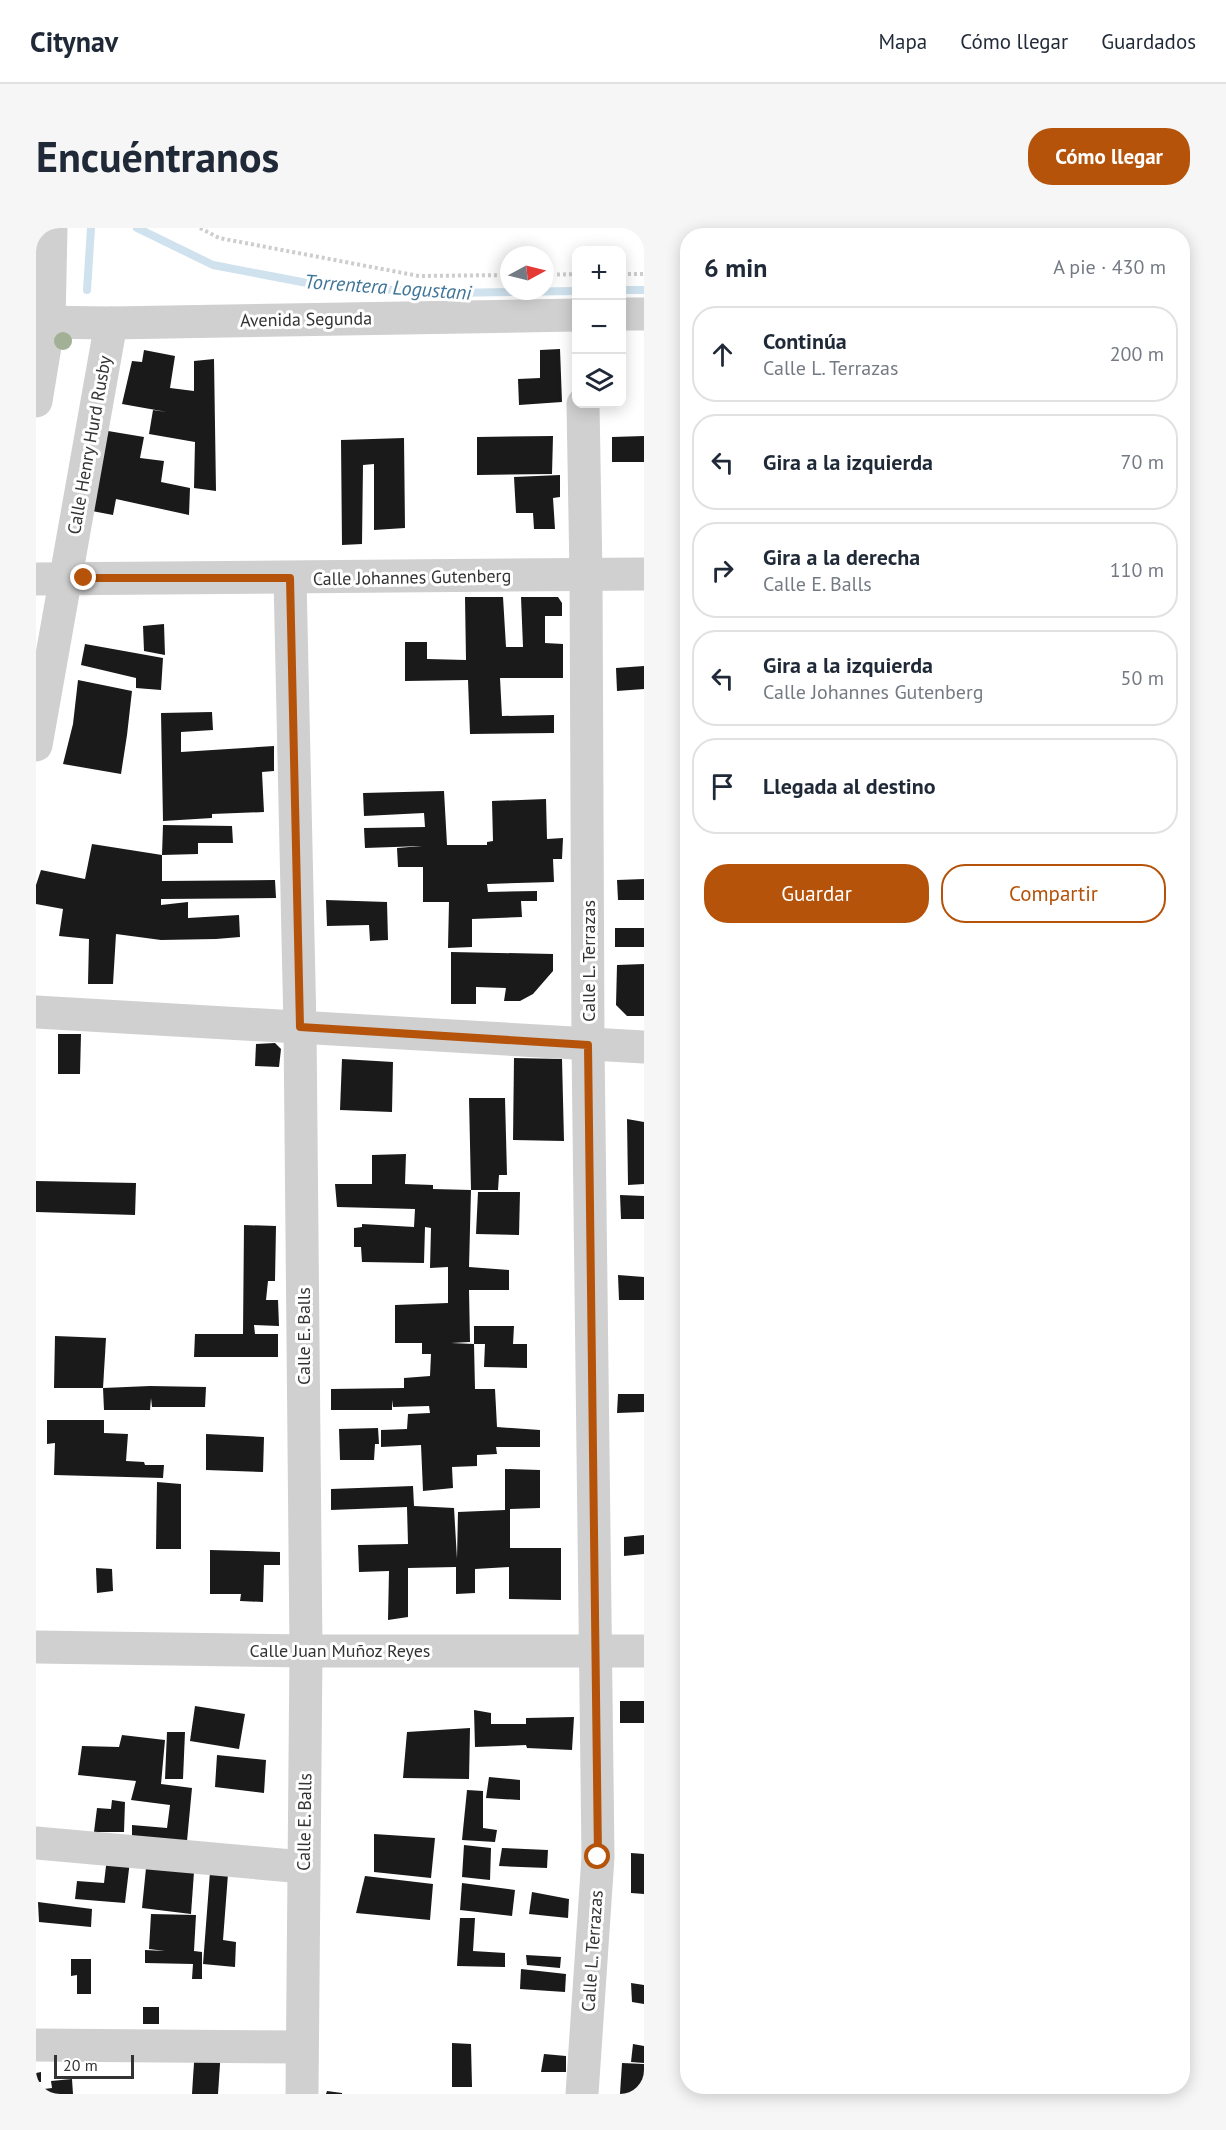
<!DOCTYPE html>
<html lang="es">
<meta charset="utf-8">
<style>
:root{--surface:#fff;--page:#f6f6f7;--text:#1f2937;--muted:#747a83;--line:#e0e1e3;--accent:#b45309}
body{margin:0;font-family:"PT Sans",sans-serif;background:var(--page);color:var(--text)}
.controls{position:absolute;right:18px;top:18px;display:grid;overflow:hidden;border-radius:12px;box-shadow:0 3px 15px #0003}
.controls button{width:54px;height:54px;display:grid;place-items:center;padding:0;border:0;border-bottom:2px solid var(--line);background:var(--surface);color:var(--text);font:30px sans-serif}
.compass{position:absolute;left:464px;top:18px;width:54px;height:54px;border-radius:50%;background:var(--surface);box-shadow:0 3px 15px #0003;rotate:83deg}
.scale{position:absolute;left:18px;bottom:15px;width:80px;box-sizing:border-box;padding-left:6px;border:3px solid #333;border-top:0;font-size:16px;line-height:21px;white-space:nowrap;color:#333;-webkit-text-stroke:4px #fff;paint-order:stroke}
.stop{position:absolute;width:18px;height:18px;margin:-14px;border:4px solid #b45309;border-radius:50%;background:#fff}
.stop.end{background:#b45309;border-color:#fff;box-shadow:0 2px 6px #0008}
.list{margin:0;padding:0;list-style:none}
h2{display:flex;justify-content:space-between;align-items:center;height:78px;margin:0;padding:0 24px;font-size:26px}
h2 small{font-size:20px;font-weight:400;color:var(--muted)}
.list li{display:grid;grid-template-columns:39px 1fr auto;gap:18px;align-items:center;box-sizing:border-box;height:96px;margin:0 12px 12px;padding:0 12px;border:2px solid var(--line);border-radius:24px}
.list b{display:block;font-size:22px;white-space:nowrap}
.list p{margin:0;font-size:20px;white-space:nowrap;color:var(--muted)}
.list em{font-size:20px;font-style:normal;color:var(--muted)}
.actions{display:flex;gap:12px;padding:18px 24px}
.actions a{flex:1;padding:14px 0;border:2px solid var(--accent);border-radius:24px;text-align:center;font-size:21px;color:var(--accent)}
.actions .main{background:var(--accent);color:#fff}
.icon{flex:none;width:33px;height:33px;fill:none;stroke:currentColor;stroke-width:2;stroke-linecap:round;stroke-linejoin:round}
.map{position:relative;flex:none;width:608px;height:1866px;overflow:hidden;border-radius:24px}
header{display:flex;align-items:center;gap:36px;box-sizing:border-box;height:84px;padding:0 30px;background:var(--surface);border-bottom:2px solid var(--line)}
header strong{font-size:28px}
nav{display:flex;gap:33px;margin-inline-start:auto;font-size:21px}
.intro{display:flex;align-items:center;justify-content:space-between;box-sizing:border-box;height:144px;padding:0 36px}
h1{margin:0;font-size:42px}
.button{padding:15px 27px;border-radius:24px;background:var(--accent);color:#fff;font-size:21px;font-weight:700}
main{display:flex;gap:36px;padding:0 36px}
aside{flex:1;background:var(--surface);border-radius:24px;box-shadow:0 3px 15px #0003}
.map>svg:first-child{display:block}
</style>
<header>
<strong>Citynav</strong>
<nav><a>Mapa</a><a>Cómo llegar</a><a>Guardados</a></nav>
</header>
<div class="intro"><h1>Encuéntranos</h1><a class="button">Cómo llegar</a></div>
<main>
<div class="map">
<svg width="608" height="1866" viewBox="0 0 608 1866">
<rect width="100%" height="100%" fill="#fff"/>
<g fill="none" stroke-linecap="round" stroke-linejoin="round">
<g stroke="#cfe2ee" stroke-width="8">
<polyline points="101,0 177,37 287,58 414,65 540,63"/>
<polyline points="51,62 55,0"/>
<polyline points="586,62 608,62"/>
</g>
</g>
<g fill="#1a1a1a">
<polygon points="524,121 526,174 483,177 482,151 504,150 504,122"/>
<polygon points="108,122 139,128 134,160 158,163 158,133 178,131 180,263 158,260 159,214 113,206 117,182 131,184 86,176 96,133 106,134"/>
<polygon points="72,203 108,209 104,230 128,233 125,254 154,260 153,287 80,271 77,287 56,283"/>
<polygon points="517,208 516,246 441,247 441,209"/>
<polygon points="608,208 608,234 576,234 576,209"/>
<polygon points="368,210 369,300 338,302 338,236 327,237 326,316 306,317 305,212"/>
<polygon points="524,247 524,269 517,270 519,301 498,301 497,285 480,285 478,249"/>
<polygon points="429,369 467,369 470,419 487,419 485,369 522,369 526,375 526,388 509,388 509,415 527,416 527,450 464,450 466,488 518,487 518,505 434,506 432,452 369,453 369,414 391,414 391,431 430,432"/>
<polygon points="128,396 129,427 108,423 107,398"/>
<polygon points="49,416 127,430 125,462 100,460 100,450 45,437"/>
<polygon points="608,438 608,461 581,463 580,440"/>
<polygon points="42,452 96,463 91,507 85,546 27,536 37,496"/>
<polygon points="176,484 177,502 145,504 145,524 238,518 238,543 226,544 228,584 176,586 176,590 127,593 125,485"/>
<polygon points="408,563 411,617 451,617 451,614 457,613 456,573 510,571 511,611 527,610 526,631 517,631 518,654 451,656 452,664 501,663 501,673 485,673 486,689 436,691 436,719 412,720 413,674 387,674 387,639 362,639 361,620 386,618 329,620 328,600 389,599 388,585 328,588 327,565"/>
<polygon points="127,597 196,598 197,615 162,615 162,626 126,627 126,653 239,652 240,670 125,671 125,677 152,674 152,690 203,687 204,709 180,711 125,712 80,706 77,756 52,756 53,711 23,708 27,681 0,676 0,657 5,642 49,651 56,616 126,627"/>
<polygon points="608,651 608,672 582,672 581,652"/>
<polygon points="290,672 351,674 352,712 334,713 333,697 291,698"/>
<rect x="579" y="700" width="29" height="19"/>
<polygon points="415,724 517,726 517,743 497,766 484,773 468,773 470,760 440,759 440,776 415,776"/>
<polygon points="608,736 608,788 591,788 580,777 581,737"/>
<polygon points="22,806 45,806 44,846 22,846"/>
<polygon points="239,815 245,821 243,839 219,838 220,816"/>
<polygon points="478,830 526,831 528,913 477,912"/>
<polygon points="306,831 357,834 356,884 304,882"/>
<polygon points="433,870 469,870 471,947 463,947 462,962 435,962"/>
<polygon points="591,891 608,894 608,956 592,957"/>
<polygon points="370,926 369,956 397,957 397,961 435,962 433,1039 473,1042 473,1062 433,1062 434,1114 415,1115 438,1116 439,1161 459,1161 461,1199 504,1202 504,1219 460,1219 461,1226 441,1227 441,1238 416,1239 417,1260 387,1263 385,1217 345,1219 345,1202 371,1201 372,1186 394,1185 393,1178 357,1179 356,1172 356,1182 295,1182 295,1161 368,1160 368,1150 394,1148 395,1126 386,1126 386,1115 359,1115 359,1077 412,1075 412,1039 394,1040 395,1000 389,999 388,1035 326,1034 325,1019 318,1019 318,1000 326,999 326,996 378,999 379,981 301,979 299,956 336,956 336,927"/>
<polygon points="0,953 100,955 99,987 0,984"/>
<polygon points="442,964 484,964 483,1007 440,1006"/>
<polygon points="584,967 608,968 608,991 585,991"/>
<polygon points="208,997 240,998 239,1053 232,1053 230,1072 242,1072 243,1098 218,1097 219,1106 242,1106 242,1129 158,1129 159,1106 207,1106"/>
<polygon points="582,1047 608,1049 608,1072 583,1072"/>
<polygon points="438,1098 478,1098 477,1116 491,1116 491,1140 448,1139 449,1116 438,1116"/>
<polygon points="19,1108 70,1110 67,1160 18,1160"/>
<polygon points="114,1158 170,1159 169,1179 116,1179 115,1170 114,1182 68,1182 67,1160"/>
<polygon points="582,1166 608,1166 608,1184 581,1185"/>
<polygon points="11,1192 68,1192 68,1205 92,1206 90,1233 108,1234 109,1237 128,1237 127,1250 18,1247 19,1215 11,1216"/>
<polygon points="342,1200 343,1216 339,1216 338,1232 304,1232 303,1201"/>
<polygon points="170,1206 228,1209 227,1244 170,1242"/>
<polygon points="469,1241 504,1242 504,1280 474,1281 474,1320 525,1320 525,1372 473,1371 473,1339 439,1341 439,1365 420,1366 420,1339 372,1340 372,1389 352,1392 353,1343 323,1344 322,1317 372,1316 371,1279 295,1282 295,1261 377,1258 378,1278 418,1280 421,1331 422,1284 469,1282"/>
<polygon points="121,1254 145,1256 145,1321 120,1321"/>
<polygon points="608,1307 608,1326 588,1328 588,1309"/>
<polygon points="174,1322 244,1324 244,1337 228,1337 227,1374 204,1373 205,1366 174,1366"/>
<polygon points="60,1340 76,1341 77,1363 61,1365"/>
<rect x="584" y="1473" width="24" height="22"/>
<polygon points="159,1478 209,1486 203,1521 154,1513"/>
<polygon points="438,1482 455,1485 455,1496 490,1496 490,1490 538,1489 536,1522 491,1520 490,1517 439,1519"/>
<polygon points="434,1500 433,1551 367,1550 371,1504"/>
<polygon points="131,1504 149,1504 147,1551 129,1551"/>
<polygon points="86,1507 129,1512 125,1556 156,1560 151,1613 96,1608 96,1597 131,1600 134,1577 95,1572 100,1553 42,1547 46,1518 83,1519"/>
<polygon points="181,1527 230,1532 228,1565 179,1559"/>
<polygon points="453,1549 484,1552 484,1572 450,1570"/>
<polygon points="431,1562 447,1563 447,1600 461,1602 459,1614 426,1612"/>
<polygon points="76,1572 89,1574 88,1604 58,1604 61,1580 75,1581"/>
<polygon points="338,1606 399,1610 395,1650 338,1644"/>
<polygon points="428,1617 455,1620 454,1652 426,1649"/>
<polygon points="466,1620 512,1622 511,1640 463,1638"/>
<polygon points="72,1621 95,1624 89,1675 39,1671 41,1653 68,1655"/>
<polygon points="595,1625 608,1626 608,1666 595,1665"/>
<polygon points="110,1640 158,1644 155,1686 106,1680"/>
<polygon points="174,1644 192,1646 187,1712 200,1714 199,1739 167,1736"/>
<polygon points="329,1648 397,1656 394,1692 320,1685"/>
<polygon points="426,1655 479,1662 476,1688 424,1682"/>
<polygon points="496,1664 533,1671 532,1690 493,1686"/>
<polygon points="2,1674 56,1681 55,1699 3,1694"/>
<polygon points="115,1686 160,1687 158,1723 166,1724 166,1751 156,1751 157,1736 109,1735 109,1722 129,1723 113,1721"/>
<polygon points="424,1690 439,1690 437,1723 469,1725 469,1739 421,1738"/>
<polygon points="490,1727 525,1729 524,1740 491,1737"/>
<polygon points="35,1731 55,1731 55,1766 41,1766 41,1747 35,1748"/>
<polygon points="485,1741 530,1746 529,1764 484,1761"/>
<polygon points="595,1755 608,1757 608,1776 596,1774"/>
<rect x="107" y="1779" width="16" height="17"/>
<polygon points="416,1815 435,1816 436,1859 416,1859"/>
<polygon points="597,1816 608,1818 608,1835 595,1834"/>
<polygon points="159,1819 185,1821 182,1866 156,1866"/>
<polygon points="508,1826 530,1828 530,1844 505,1844"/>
<polygon points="586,1835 608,1836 608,1866 584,1866"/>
<polygon points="5,1844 5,1854 0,1854 0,1845"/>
<polygon points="36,1851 37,1866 9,1866 8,1861 16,1860 15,1853"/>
<polygon points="291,1863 306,1865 306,1866 290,1866"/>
</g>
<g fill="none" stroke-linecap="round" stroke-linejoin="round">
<g stroke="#cdcdcd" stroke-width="4" stroke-dasharray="3 3" stroke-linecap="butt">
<polyline points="164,0 183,10 383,48 473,47"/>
<polyline points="586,46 608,46"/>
<polyline points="509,47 540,46"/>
</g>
<g stroke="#d0d0d0" stroke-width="33">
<polyline points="586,86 608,86"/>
<polyline points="0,94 75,95 540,87"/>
<polyline points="0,173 13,94 15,0"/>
<polyline points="254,350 264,799 270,1423 266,1866"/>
<polyline points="0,351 608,346"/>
<polyline points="0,517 75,95"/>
<polyline points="0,784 608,819"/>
<polyline points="0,1419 270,1423 608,1423"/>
<polyline points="0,1615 267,1639"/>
<polyline points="0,1817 265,1819"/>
<polyline points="546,1866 562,1629 552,817 550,346 547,176"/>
</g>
</g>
<circle fill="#a2b095" cx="27" cy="113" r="9"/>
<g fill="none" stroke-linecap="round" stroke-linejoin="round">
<polyline stroke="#b45309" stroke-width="8" points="48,350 254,350 264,799 552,817 562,1629"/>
</g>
<g text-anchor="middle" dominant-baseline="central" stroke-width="6" stroke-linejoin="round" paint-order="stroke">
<g font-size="18" fill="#333" stroke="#fff">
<text transform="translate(270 91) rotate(-1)">Avenida Segunda</text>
<text transform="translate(53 217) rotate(-80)">Calle Henry Hurd Rusby</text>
<text transform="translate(376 349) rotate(-1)">Calle Johannes Gutenberg</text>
<text transform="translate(552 733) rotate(-90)">Calle L. Terrazas</text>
<text transform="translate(267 1108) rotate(-90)">Calle E. Balls</text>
<text x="304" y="1422">Calle Juan Muñoz Reyes</text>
<text transform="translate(268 1594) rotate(-89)">Calle E. Balls</text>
<text transform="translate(556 1723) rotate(-86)">Calle L. Terrazas</text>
</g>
<g font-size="20" font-style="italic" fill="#3f7597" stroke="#fff">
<text transform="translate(352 59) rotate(4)">Torrentera Logustani</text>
</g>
</g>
</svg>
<div class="controls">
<button>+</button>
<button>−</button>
<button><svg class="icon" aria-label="layers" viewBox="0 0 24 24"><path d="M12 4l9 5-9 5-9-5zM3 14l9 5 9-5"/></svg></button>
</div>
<svg class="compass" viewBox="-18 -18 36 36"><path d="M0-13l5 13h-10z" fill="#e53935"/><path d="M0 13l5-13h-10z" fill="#747a83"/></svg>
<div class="scale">20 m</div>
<div class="stop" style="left:562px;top:1629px"></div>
<div class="stop end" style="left:48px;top:350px"></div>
</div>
<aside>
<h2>6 min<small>A pie · 430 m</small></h2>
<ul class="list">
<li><svg class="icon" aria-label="ahead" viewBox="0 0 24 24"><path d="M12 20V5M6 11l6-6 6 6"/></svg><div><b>Continúa</b><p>Calle L. Terrazas</p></div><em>200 m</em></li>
<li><svg class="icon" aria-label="left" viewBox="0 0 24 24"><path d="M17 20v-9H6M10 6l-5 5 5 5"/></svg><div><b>Gira a la izquierda</b></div><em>70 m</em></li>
<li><svg class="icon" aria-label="right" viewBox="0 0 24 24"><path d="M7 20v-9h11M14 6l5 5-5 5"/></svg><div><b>Gira a la derecha</b><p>Calle E. Balls</p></div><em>110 m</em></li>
<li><svg class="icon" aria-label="left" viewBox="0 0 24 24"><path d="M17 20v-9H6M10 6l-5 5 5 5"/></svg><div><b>Gira a la izquierda</b><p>Calle Johannes Gutenberg</p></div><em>50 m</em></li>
<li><svg class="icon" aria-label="arrive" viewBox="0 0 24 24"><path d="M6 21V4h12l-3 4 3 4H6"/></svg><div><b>Llegada al destino</b></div></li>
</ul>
<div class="actions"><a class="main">Guardar</a><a>Compartir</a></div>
</aside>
</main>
